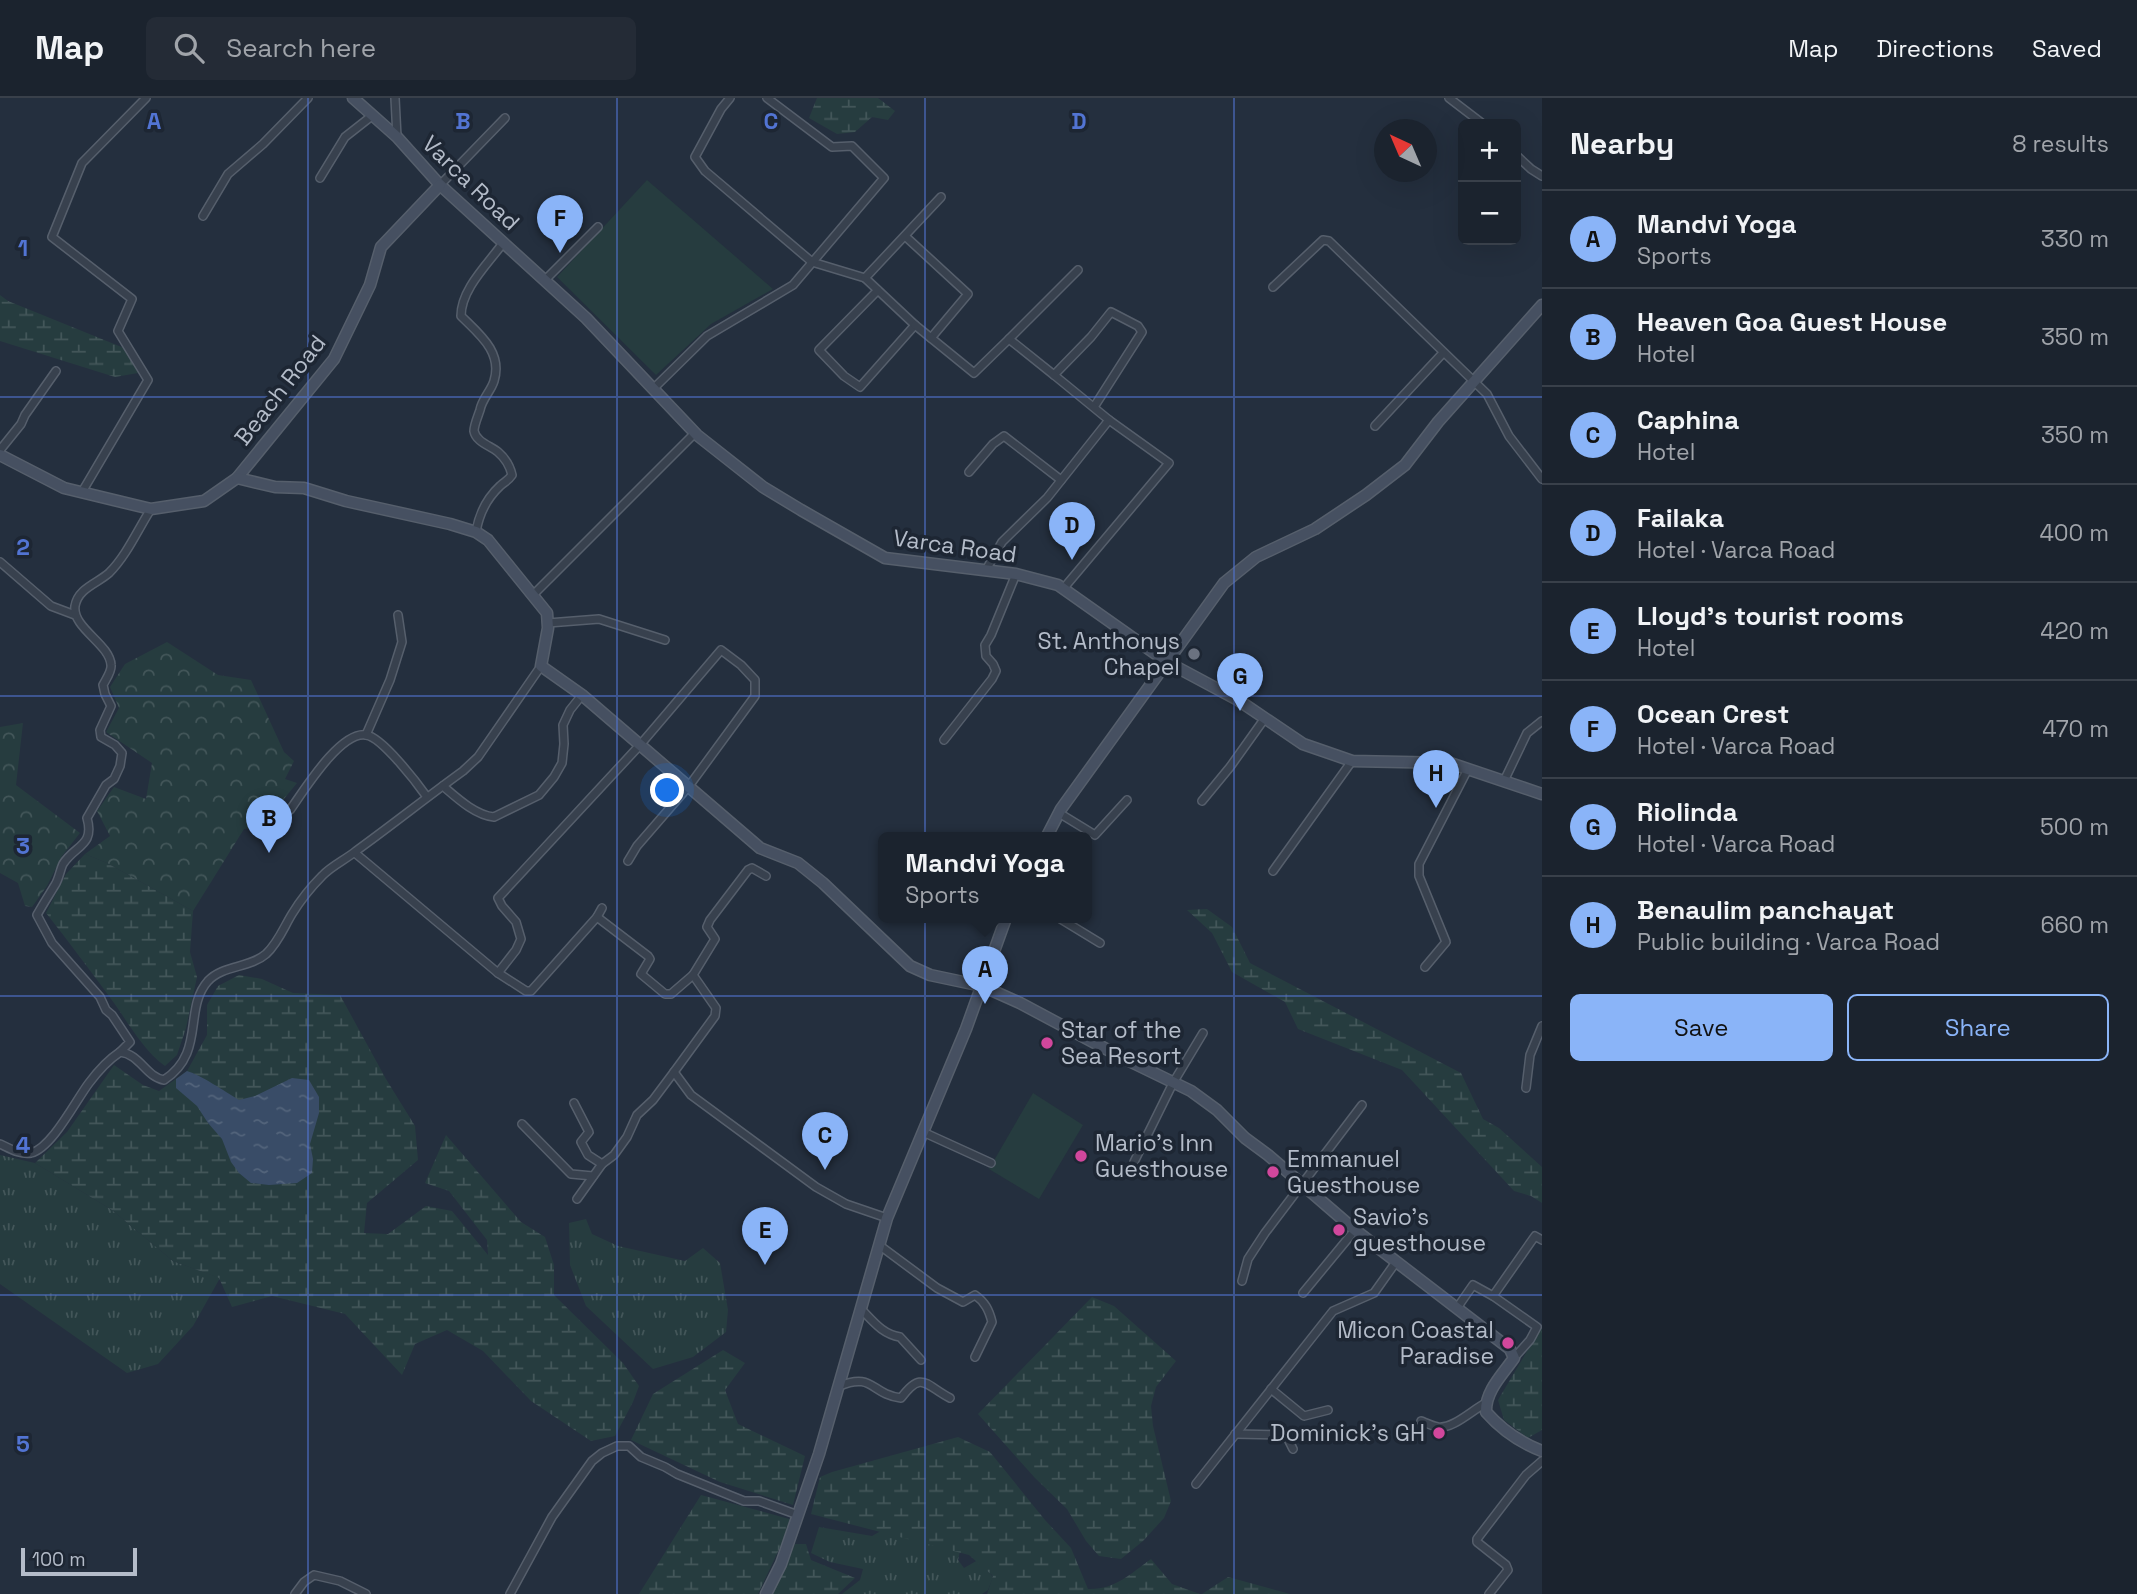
<!DOCTYPE html>
<meta charset="utf-8">
<style>
:root{--surface:#1b232e;--page:#242b36;--text:#f1f3f6;--muted:#a0a4aa;--line:#39404a;--accent:#8ab4f8}
body{margin:0;font-family:"Space Grotesk",sans-serif;background:var(--page);color:var(--text)}
.controls{position:absolute;right:21px;top:21px;display:grid;overflow:hidden;border-radius:10px;box-shadow:0 7px 28px #0002}
.controls button{width:63px;height:63px;display:grid;place-items:center;padding:0;border:0;border-bottom:2px solid var(--line);background:var(--surface);color:var(--text);font:35px sans-serif}
.compass{position:absolute;left:1374px;top:21px;width:63px;height:63px;border-radius:50%;background:var(--surface);box-shadow:0 7px 28px #0002;rotate:316deg}
.scale{position:absolute;left:21px;bottom:18px;width:116px;box-sizing:border-box;padding-left:7px;border:4px solid #b4bcc9;border-top:0;font-size:19px;line-height:24px;white-space:nowrap;color:#b4bcc9;-webkit-text-stroke:5px #1d2633;paint-order:stroke}
.you{position:absolute;left:668px;top:693px;width:24px;height:24px;margin:-18px;border:5px solid #fff;border-radius:50%;background:#1a73e8;box-shadow:0 0 0 10px #1a73e833}
.badge{display:grid;place-items:center;width:46px;height:46px;border-radius:50%;background:var(--accent);color:#111;font-size:23px;font-weight:700}
.pin{position:absolute;translate:-50% -58px;filter:drop-shadow(0 2px 4px #0008)}
.pin::after{content:'';position:absolute;top:37px;width:24px;height:21px;background:inherit;clip-path:polygon(0 0,100% 0,50% 100%)}
.popup{position:absolute;left:878px;top:734px;width:214px;height:91px;box-sizing:border-box;display:grid;place-content:center;border-radius:10px;background:var(--surface);filter:drop-shadow(0 2px 5px #0005);font-size:23px;white-space:nowrap;color:var(--muted)}
.popup b{font-size:26px;color:var(--text)}
.popup::after{content:'';position:absolute;left:50%;top:100%;margin-left:-14px;border:14px solid transparent;border-top-color:var(--surface)}
.list{margin:0;padding:0;list-style:none}
h2{display:flex;justify-content:space-between;align-items:center;height:91px;margin:0;padding:0 28px;font-size:30px}
h2 small{font-size:23px;font-weight:400;color:var(--muted)}
.list li{display:grid;grid-template-columns:46px 1fr auto;gap:21px;align-items:center;box-sizing:border-box;height:98px;padding:0 28px;border-top:2px solid var(--line)}
.list b{display:block;font-size:26px;white-space:nowrap}
.list p{margin:0;font-size:23px;white-space:nowrap;color:var(--muted)}
.list em{font-size:23px;font-style:normal;color:var(--muted)}
.actions{display:flex;gap:14px;padding:21px 28px}
.actions a{flex:1;padding:16px 0;border:2px solid var(--accent);border-radius:10px;text-align:center;font-size:24px;color:var(--accent)}
.actions .main{background:var(--accent);color:#111}
.icon{flex:none;width:38px;height:38px;fill:none;stroke:currentColor;stroke-width:2;stroke-linecap:round;stroke-linejoin:round}
.map{position:relative;flex:none;width:1542px;height:1496px;overflow:hidden}
header{display:flex;align-items:center;gap:42px;box-sizing:border-box;height:98px;padding:0 35px;background:var(--surface);border-bottom:2px solid var(--line)}
header strong{font-size:33px}
nav{display:flex;gap:38px;margin-inline-start:auto;font-size:24px}
.search{width:490px;height:63px;background:var(--page);display:flex;align-items:center;gap:18px;box-sizing:border-box;padding:0 24px;border-radius:10px;color:var(--muted);font-size:26px}
main{display:flex}
aside{flex:1;background:var(--surface)}
.map>svg:first-child{display:block}
</style>
<header>
<strong>Map</strong>
<div class="search"><svg class="icon" aria-label="search" viewBox="0 0 24 24"><circle cx="10" cy="10" r="6"/><path d="M15 15l6 6"/></svg>Search here</div>
<nav><a>Map</a><a>Directions</a><a>Saved</a></nav>
</header>
<main>
<div class="map">
<svg width="1542" height="1496" viewBox="0 0 1542 1496">
<defs>
<pattern id="grass-tufts" width="24" height="20" patternUnits="userSpaceOnUse" patternTransform="scale(1.75)"><rect width="24" height="20" fill="#263c3f"/><path d="M3 7l-1-3M5 7V3M7 7l1-3M15 17l-1-3M17 17v-4M19 17l1-3" fill="none" stroke="#435659"/></pattern>
<pattern id="forest-crowns" width="20" height="18" patternUnits="userSpaceOnUse" patternTransform="scale(1.75)"><rect width="20" height="18" fill="#263c3f"/><path d="M2 6a3 3 0 1 1 6 0M12 15a3 3 0 1 1 6 0" fill="none" stroke="#435659"/></pattern>
<pattern id="wetland-marsh" width="20" height="14" patternUnits="userSpaceOnUse" patternTransform="scale(1.75)"><rect width="20" height="14" fill="#263c3f"/><path d="M1 5h8M5 5V1M11 12h8M15 12V8" fill="none" stroke="#435659"/></pattern>
<pattern id="water-ripples" width="26" height="14" patternUnits="userSpaceOnUse" patternTransform="scale(1.75)"><rect width="26" height="14" fill="#394c67"/><path d="M2 4q2-2 4 0t4 0M15 11q2-2 4 0t4 0" fill="none" stroke="#53647b"/></pattern>
</defs>
<rect width="100%" height="100%" fill="#242f3e"/>
<g fill="url(#grass-tufts)">
<polygon points="0,1057 35,1065 112,1112 173,1163 220,1180 193,1228 158,1266 127,1275 0,1186"/>
<polygon points="586,1121 592,1136 618,1148 685,1163 703,1150 720,1165 728,1212 726,1234 693,1259 653,1271 586,1208 570,1167 569,1125"/>
<polygon points="893,1426 961,1448 958,1462 964,1470 978,1462 993,1479 988,1492 982,1496 842,1496 860,1482 863,1471 830,1464 811,1455 819,1429 872,1438"/>
</g>
<g fill="url(#forest-crowns)">
<polygon points="167,544 218,577 251,582 284,654 294,663 285,681 297,685 261,729 244,731 193,813 107,765 85,756 110,738 97,713 114,689 146,701 152,665 106,634 119,610 110,589 125,566"/>
<polygon points="23,625 16,687 80,735 62,758 47,788 32,809 25,808 18,785 0,775 0,629"/>
</g>
<g fill="url(#wetland-marsh)">
<polygon points="817,0 878,0 895,13 888,22 872,19 855,34 837,36 809,20"/>
<polygon points="0,197 8,203 124,250 138,275 115,279 0,243"/>
<path d="M85 756 107 765 193 813 190 854 197 879 186 930 177 957 165 968C144 953 129 926 114 905 92 875 69 844 46 815L66 776Z"/>
<polygon points="1207,811 1232,829 1250,865 1461,975 1483,1021 1499,1030 1542,1069 1542,1105 1531,1098 1514,1093 1402,972 1298,931 1285,904 1232,874 1212,835 1187,812"/>
<polygon points="239,877 262,881 293,895 340,897 386,981 415,1028 418,1062 367,1105 364,1135 388,1136 426,1108 452,1113 488,1157 487,1142 449,1093 425,1085 446,1037 521,1124 545,1139 554,1167 554,1197 623,1265 639,1288 633,1304 615,1338 591,1343 531,1303 483,1253 447,1232 415,1246 402,1277 345,1216 272,1198 232,1209 219,1180 173,1163 112,1112 35,1065 67,1034 114,967 143,987 159,993 187,973 207,937 207,907 218,888"/>
<polygon points="1092,1199 1114,1208 1176,1263 1156,1289 1151,1308 1153,1328 1171,1403 1164,1420 1143,1443 1121,1461 1099,1458 1086,1443 1067,1411 1035,1380 978,1316"/>
<polygon points="1542,1228 1542,1332 1528,1340 1504,1322 1498,1302"/>
<polygon points="723,1252 745,1265 725,1292 738,1326 805,1358 793,1407 720,1384 631,1342 653,1296"/>
<path d="M958 1339 990 1354 1045 1422 1071 1450 1088 1491C1115 1492 1130 1476 1151 1461L1172 1486 1200 1496H987L993 1478 969 1457 811 1416 820 1379 832 1374Z"/>
<polygon points="701,1397 793,1422 758,1496 639,1496"/>
<polygon points="795,1446 806,1446 811,1462 855,1480 838,1496 773,1496"/>
<polygon points="1228,1479 1290,1496 1202,1496"/>
</g>
<g fill="#263c3f">
<polygon points="647,82 773,191 711,226 656,277 557,179"/>
<polygon points="1033,995 1083,1027 1039,1101 989,1071"/>
</g>
<path fill="url(#water-ripples)" d="M187 973C201 977 224 993 239 1002L255 998 292 980 309 982 319 999V1015L310 1046 313 1061 312 1075 297 1085 269 1087 251 1085 239 1075 231 1064 222 1041 208 1025 197 1008 176 990V981Z"/>
<g fill="none" stroke-linecap="round" stroke-linejoin="round">
<g stroke="#565f6c" stroke-width="10">
<g id="street">
<polyline points="395,0 397,39"/>
<polyline points="730,0 721,11 695,59 705,73 812,164 865,180"/>
<polyline points="1449,0 1483,26"/>
<polyline points="1516,57 1531,71 1542,78"/>
<polyline points="320,80 345,39 373,17"/>
<polyline points="440,87 505,20"/>
<polyline points="203,118 228,76 263,46 308,0"/>
<polyline points="905,138 968,196 931,240"/>
<polyline points="545,182 598,129"/>
<polyline points="1273,189 1323,142 1329,143 1487,296 1509,338 1542,381"/>
<polyline points="878,192 819,252 844,278 860,289 915,227 865,180 941,99"/>
<polyline points="915,227 974,275 1009,241 1054,277 1091,239 1111,214 1138,228 1142,234 1094,309"/>
<polyline points="1009,241 1078,172"/>
<polyline points="653,291 707,238 793,187 884,80 852,48 832,49 767,0"/>
<polyline points="1375,328 1443,255"/>
<polyline points="0,352 21,326 25,317 56,273"/>
<polyline points="969,374 993,346 1004,338 1061,382"/>
<polyline points="82,394 148,282 118,233 132,201 52,139 82,65 146,0"/>
<path d="M476 434C479 416 486 401 500 388 504 384 508 383 512 377 510 368 505 360 498 354 491 348 476 344 474 333 474 327 478 318 480 312 482 301 491 293 494 283 503 254 479 236 461 218 461 191 488 166 503 145"/>
<polyline points="0,464 51,508 75,517"/>
<polyline points="986,472 1002,444 1047,400 1109,322 1054,277"/>
<polyline points="1063,491 1169,365 1109,322"/>
<polyline points="534,496 695,335"/>
<polyline points="548,525 599,521 665,542"/>
<polyline points="366,637 390,582 402,544 398,517"/>
<polyline points="944,642 992,581 996,573 993,566 986,558 985,547 991,537 1016,476"/>
<polyline points="1504,683 1527,635 1542,623"/>
<path d="M443 688C457 700 475 717 494 719L539 697 554 679 562 665 564 646 563 627 570 612 582 597"/>
<polyline points="1202,703 1230,669 1265,620"/>
<path d="M290 712C303 694 340 633 366 637 382 639 417 685 427 699"/>
<polyline points="1059,715 1095,737 1127,702"/>
<polyline points="355,755 498,875 516,852 521,841 516,824 502,808 498,800 640,647 721,552 741,567 755,582 755,598 689,688 637,748 628,763"/>
<polyline points="1273,773 1352,663"/>
<polyline points="766,778 752,770 748,772 710,822 707,829 715,841 693,877 716,910 715,918 674,974 691,997 816,1089 846,1106 887,1120"/>
<polyline points="597,819 648,858 650,861 641,876 665,896 671,896 693,877"/>
<polyline points="1059,820 1100,845"/>
<polyline points="1425,869 1446,844 1419,778 1419,766 1468,671"/>
<polyline points="498,875 526,893 531,893 597,819 602,810"/>
<path d="M120 954 130 944 112 917 106 912 100 899 52 845 37 817C43 806 49 797 55 787 59 781 60 772 63 766 75 747 95 748 87 720L106 687 114 681 120 668 122 655 115 647 101 639 100 632 111 608 105 596 103 587C106 581 112 573 111 567 110 546 72 530 75 508 78 490 98 485 109 475 127 457 138 431 151 411"/>
<polyline points="1526,990 1530,957 1542,928"/>
<polyline points="574,1005 589,1034 581,1044 588,1057 602,1066"/>
<polyline points="522,1026 571,1076 593,1078"/>
<polyline points="923,1034 991,1065"/>
<path d="M0 1046C9 1050 20 1057 31 1055 52 1050 76 1002 89 985 98 973 108 962 120 954 140 956 146 979 164 982 206 955 183 911 208 883 223 867 250 870 266 856 278 845 284 829 292 816 300 803 311 789 322 778 331 768 345 762 356 753 392 727 427 699 463 673L478 659 541 568"/>
<polyline points="1134,1064 1173,985 1203,935"/>
<polyline points="577,1101 602,1066 614,1057 627,1039 637,1017 653,1002 674,974"/>
<path d="M879 1147 937 1190 963 1204 975 1197C985 1204 989 1212 992 1224L975 1259"/>
<polyline points="1242,1183 1248,1161 1265,1135 1362,1007"/>
<polyline points="1303,1195 1355,1132"/>
<polyline points="1493,1198 1535,1138 1542,1142"/>
<polyline points="1457,1210 1473,1187 1493,1198 1537,1229 1530,1242 1514,1260"/>
<path d="M861 1211C873 1223 882 1236 900 1239L921 1262"/>
<path d="M839 1288C874 1274 870 1296 901 1300 922 1272 925 1287 950 1300"/>
<polyline points="1271,1291 1304,1318 1328,1312"/>
<path d="M1421 1323C1426 1325 1432 1328 1438 1329 1453 1331 1472 1312 1486 1305"/>
<polyline points="1235,1336 1280,1337 1287,1339 1293,1351"/>
<polyline points="1196,1386 1333,1213 1374,1195 1396,1164"/>
<polyline points="295,1496 304,1484 314,1477 340,1483 366,1496"/>
<polyline points="510,1496 552,1419 592,1363 602,1355 617,1348 629,1348 641,1359 665,1369 677,1376 744,1403 759,1403 798,1417"/>
<polyline points="1489,1496 1508,1472 1506,1467 1477,1444 1477,1441 1526,1377 1542,1363"/>
</g>
</g>
<g stroke="#565f6c" stroke-width="13">
<g id="secondary">
<polyline points="353,0 397,39 440,87 586,220 697,337 763,389 801,412 885,460 1016,476 1058,487 1167,564 1238,602 1303,646 1352,663 1450,665 1542,696"/>
<polyline points="0,357 64,390 151,411 204,403 237,380 334,261 370,187 381,149 440,87"/>
<path d="M237 380 275 389 304 390 346 403 450 426 476 434 488 442 547 515 548 530 541 568 582 597 760 750 798 765 823 785 910 868 930 877 982 888 1020 905 1123 960 1191 993 1217 1012 1245 1040 1268 1057 1355 1132 1510 1251 1514 1260C1503 1276 1485 1293 1486 1314 1501 1331 1521 1345 1542 1353"/>
<polyline points="1046,740 1061,711 1224,485 1256,459 1315,431 1366,397 1405,367 1438,324 1542,207"/>
<polyline points="766,1496 781,1466 819,1356 887,1120 966,931 1006,820"/>
</g>
</g>
<use href="#street" stroke="#38414e" stroke-width="7"/>
<use href="#secondary" stroke="#465061" stroke-width="10"/>
</g>
<path fill="none" stroke="#5274d3" stroke-width="2" stroke-opacity="0.55" d="M308 0V1496M617 0V1496M925 0V1496M1234 0V1496M0 299H1542M0 598H1542M0 898H1542M0 1197H1542"/>
<circle fill="#6b7280" stroke="#1d2633" stroke-width="2.5" cx="1194" cy="556" r="7"/>
<g fill="#d1479c" stroke="#1d2633" stroke-width="2.5">
<circle cx="1047" cy="945" r="7"/>
<circle cx="1081" cy="1058" r="7"/>
<circle cx="1273" cy="1074" r="7"/>
<circle cx="1339" cy="1132" r="7"/>
<circle cx="1508" cy="1245" r="7"/>
<circle cx="1439" cy="1335" r="7"/>
</g>
<g text-anchor="middle" dominant-baseline="central" stroke-width="7" stroke-linejoin="round" paint-order="stroke">
<g font-size="23" fill="#b4bcc9" stroke="#1d2633">
<text transform="translate(471 85) rotate(44)">Varca Road</text>
<text transform="translate(280 292) rotate(-52)">Beach Road</text>
<text transform="translate(955 448) rotate(8)">Varca Road</text>
</g>
<g font-size="23" fill="#b4bcc9" stroke="#1d2633" text-anchor="start">
<text x="1180" y="543" text-anchor="end">St. Anthonys<tspan x="1180" dy="26">Chapel</tspan></text>
<text x="1061" y="932">Star of the<tspan x="1061" dy="26">Sea Resort</tspan></text>
<text x="1095" y="1045">Mario's Inn<tspan x="1095" dy="26">Guesthouse</tspan></text>
<text x="1287" y="1061">Emmanuel<tspan x="1287" dy="26">Guesthouse</tspan></text>
<text x="1353" y="1119">Savio's<tspan x="1353" dy="26">guesthouse</tspan></text>
<text x="1494" y="1232" text-anchor="end">Micon Coastal<tspan x="1494" dy="26">Paradise</tspan></text>
<text x="1425" y="1335" text-anchor="end">Dominick's GH</text>
</g>
</g>
<g font-size="23" text-anchor="middle" font-weight="bold" fill="#5274d3" stroke="#1d2633" stroke-width="7" stroke-linejoin="round" paint-order="stroke">
<text x="154" y="31">A</text>
<text x="463" y="31">B</text>
<text x="771" y="31">C</text>
<text x="1079" y="31">D</text>
<text x="23" y="158">1</text>
<text x="23" y="457">2</text>
<text x="23" y="756">3</text>
<text x="23" y="1055">4</text>
<text x="23" y="1354">5</text>
</g>
</svg>
<div class="controls">
<button>+</button>
<button>−</button>
</div>
<svg class="compass" viewBox="-18 -18 36 36"><path d="M0-13l5 13h-10z" fill="#e53935"/><path d="M0 13l5-13h-10z" fill="#a0a4aa"/></svg>
<div class="scale">100 m</div>
<div class="you"></div>
<div class="pin badge" style="left:985px;top:906px">A</div>
<div class="popup"><b>Mandvi Yoga</b>Sports</div>
<div class="pin badge" style="left:269px;top:755px">B</div>
<div class="pin badge" style="left:825px;top:1072px">C</div>
<div class="pin badge" style="left:1072px;top:462px">D</div>
<div class="pin badge" style="left:765px;top:1167px">E</div>
<div class="pin badge" style="left:560px;top:155px">F</div>
<div class="pin badge" style="left:1240px;top:613px">G</div>
<div class="pin badge" style="left:1436px;top:710px">H</div>
</div>
<aside>
<h2>Nearby<small>8 results</small></h2>
<ul class="list">
<li><span class="badge">A</span><div><b>Mandvi Yoga</b><p>Sports</p></div><em>330 m</em></li>
<li><span class="badge">B</span><div><b>Heaven Goa Guest House</b><p>Hotel</p></div><em>350 m</em></li>
<li><span class="badge">C</span><div><b>Caphina</b><p>Hotel</p></div><em>350 m</em></li>
<li><span class="badge">D</span><div><b>Failaka</b><p>Hotel · Varca Road</p></div><em>400 m</em></li>
<li><span class="badge">E</span><div><b>Lloyd's tourist rooms</b><p>Hotel</p></div><em>420 m</em></li>
<li><span class="badge">F</span><div><b>Ocean Crest</b><p>Hotel · Varca Road</p></div><em>470 m</em></li>
<li><span class="badge">G</span><div><b>Riolinda</b><p>Hotel · Varca Road</p></div><em>500 m</em></li>
<li><span class="badge">H</span><div><b>Benaulim panchayat</b><p>Public building · Varca Road</p></div><em>660 m</em></li>
</ul>
<div class="actions"><a class="main">Save</a><a>Share</a></div>
</aside>
</main>
